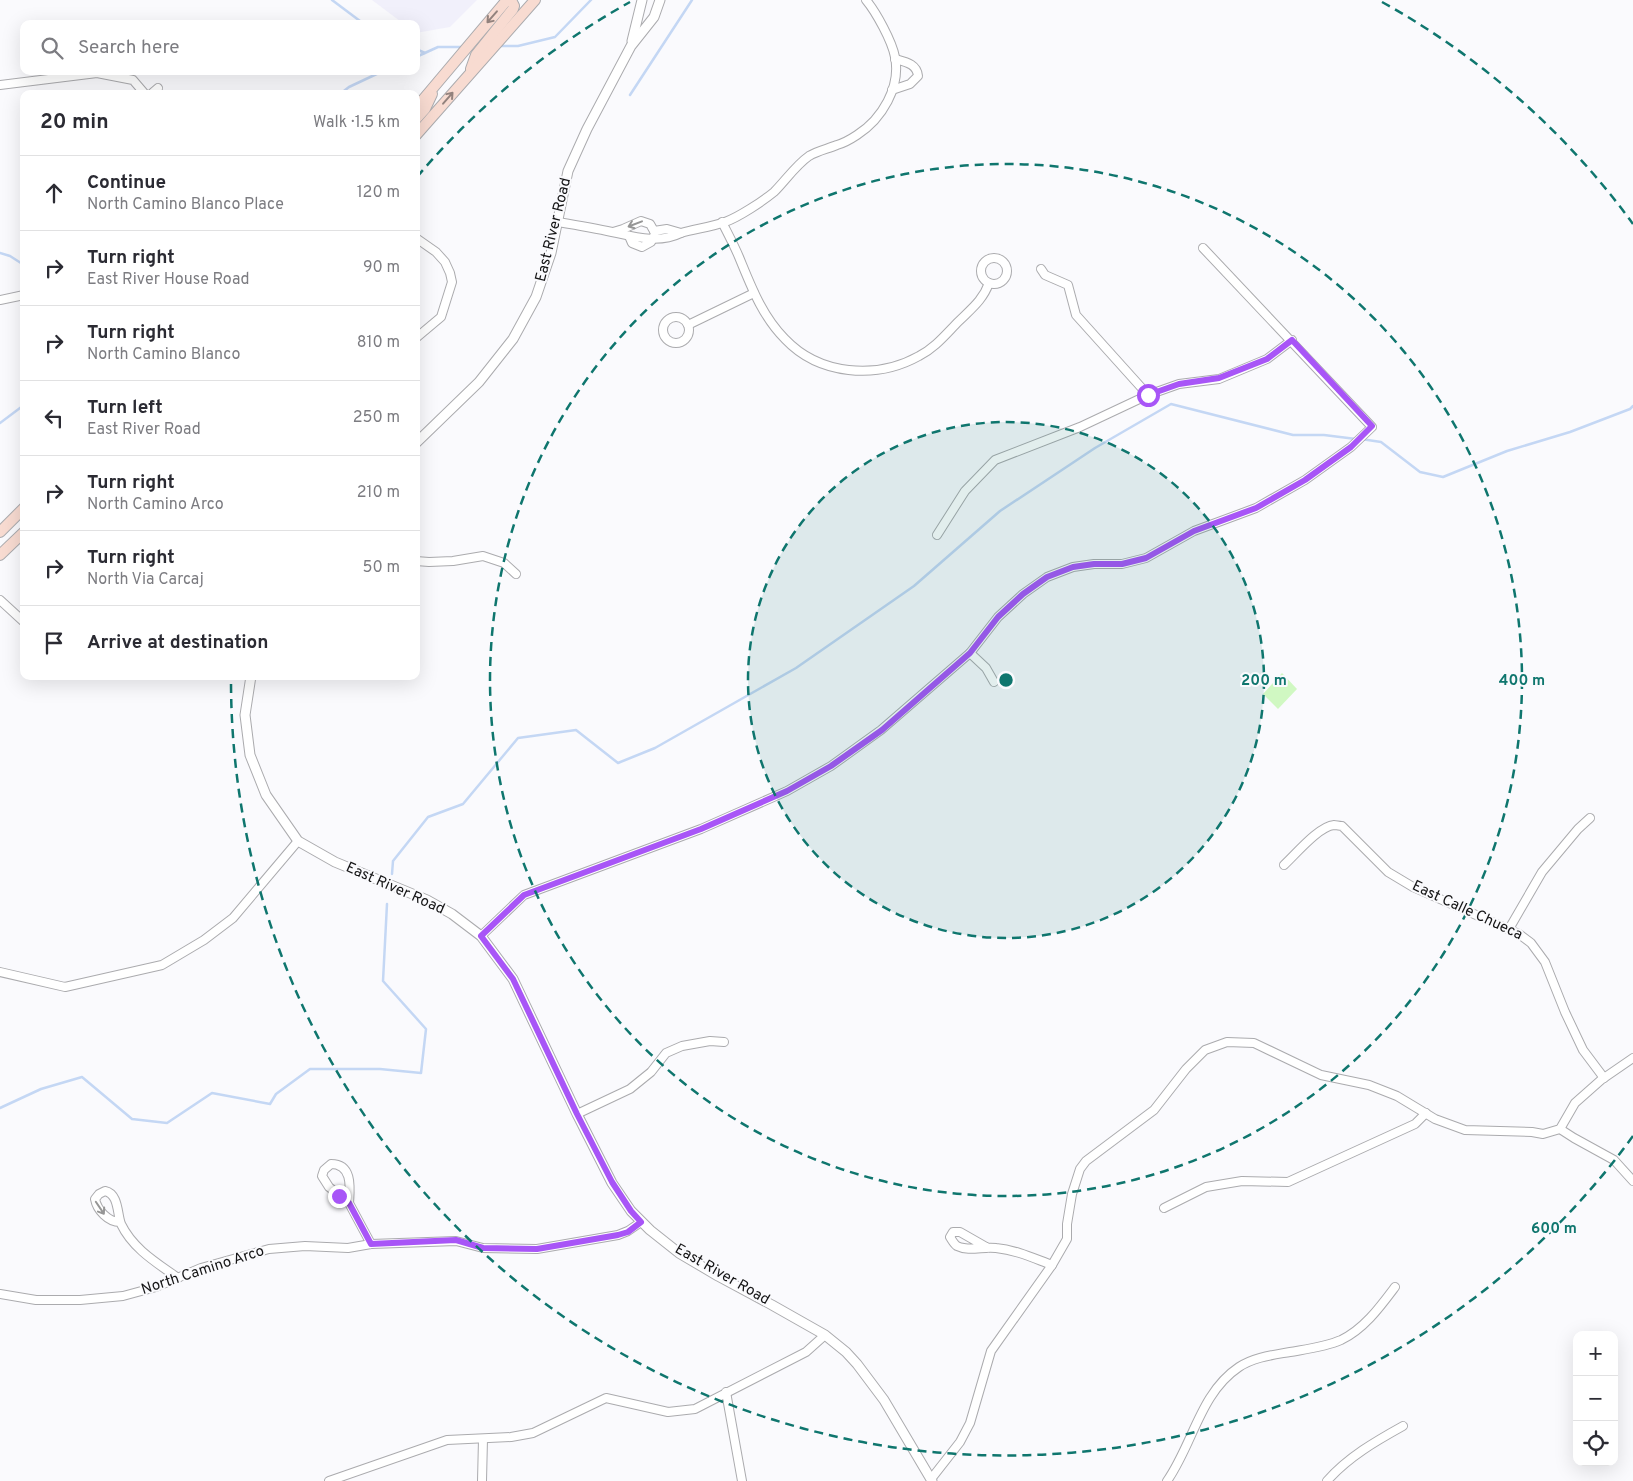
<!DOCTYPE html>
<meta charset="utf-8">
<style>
:root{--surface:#fff;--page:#f7f7f7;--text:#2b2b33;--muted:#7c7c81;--line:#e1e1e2}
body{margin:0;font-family:Overpass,sans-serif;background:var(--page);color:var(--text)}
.controls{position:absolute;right:15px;bottom:15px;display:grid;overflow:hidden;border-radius:10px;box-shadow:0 5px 20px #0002}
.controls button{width:45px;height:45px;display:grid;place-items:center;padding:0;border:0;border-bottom:1px solid var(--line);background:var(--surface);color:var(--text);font:25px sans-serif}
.stop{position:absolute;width:15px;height:15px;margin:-11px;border:4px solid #a855f7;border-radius:50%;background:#fff}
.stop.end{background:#a855f7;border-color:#fff;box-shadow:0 1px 5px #0008}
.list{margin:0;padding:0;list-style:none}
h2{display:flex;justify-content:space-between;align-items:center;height:65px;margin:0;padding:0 20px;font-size:21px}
h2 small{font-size:16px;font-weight:400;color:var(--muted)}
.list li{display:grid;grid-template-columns:32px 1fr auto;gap:15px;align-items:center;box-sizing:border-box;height:75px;padding:0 20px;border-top:1px solid var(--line)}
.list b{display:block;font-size:19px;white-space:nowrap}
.list p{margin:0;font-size:16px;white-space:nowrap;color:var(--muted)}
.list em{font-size:16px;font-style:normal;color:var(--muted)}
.icon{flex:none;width:28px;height:28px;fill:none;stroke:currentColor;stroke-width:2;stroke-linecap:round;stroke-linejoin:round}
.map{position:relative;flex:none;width:1633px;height:1481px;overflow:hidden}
.search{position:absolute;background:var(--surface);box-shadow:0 5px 20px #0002;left:20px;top:20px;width:400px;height:55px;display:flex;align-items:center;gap:12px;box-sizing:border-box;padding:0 18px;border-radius:10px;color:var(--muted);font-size:19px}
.panel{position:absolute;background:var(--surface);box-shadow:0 5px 20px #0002;left:20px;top:90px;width:400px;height:590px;border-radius:10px}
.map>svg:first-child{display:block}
</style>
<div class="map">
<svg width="1633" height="1481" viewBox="0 0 1633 1481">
<rect width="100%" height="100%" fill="#fafafd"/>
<polygon fill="#f1f0fb" points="372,0 477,0 450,27 416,33 416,24 404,24"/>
<polygon fill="#d0f8c2" points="1282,673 1297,689 1278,709 1263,694"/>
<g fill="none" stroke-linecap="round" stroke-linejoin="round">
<g stroke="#c4d7f4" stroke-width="2.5">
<polyline points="332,0 364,24"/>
<polyline points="498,46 518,46 555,37 591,0"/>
<polyline points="416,49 425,53"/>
<polyline points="416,57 438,47 463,47"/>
<polyline points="340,94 349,87 383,71"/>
<polyline points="630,95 692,0"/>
<polyline points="0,253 10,256 24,265"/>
<polyline points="0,423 24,405"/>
<polyline points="1361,439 1381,442 1420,472 1443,477 1507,451 1570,432 1630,409 1633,406"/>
<polyline points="392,874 393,861 428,817 463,804 518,738 576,730 618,763 655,748 796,668 914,586 1000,511 1095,448 1171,404 1293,435 1324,435 1356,439"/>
<polyline points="0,1108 41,1089 82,1077 132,1119 167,1123 212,1093 270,1104 276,1094 310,1069 380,1069 421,1073 426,1029 383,981 387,904"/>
</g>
<g stroke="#ababae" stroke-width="10">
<g id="minor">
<polyline points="0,85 97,73 133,80 145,94"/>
<path d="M892 90 910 84 918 76C917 64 906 62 895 59"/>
<polyline points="151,94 158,88"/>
<path d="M558 222C576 225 594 228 612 232 635 237 659 244 681 233L667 229 654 231"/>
<path d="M722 222C728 234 734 245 739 257 751 286 762 316 785 339 819 375 876 380 919 356 935 348 946 334 959 321 971 309 983 300 989 283"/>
<polyline points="613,232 623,229 641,221 650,224 654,231"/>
<path d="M681 233C695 229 711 227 725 222 739 217 763 201 774 192 785 181 796 165 809 156 817 151 827 149 837 145 844 143 851 139 857 135 882 119 901 87 895 57 892 41 876 12 866 0"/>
<polyline points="629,236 632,243 642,247 651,242 654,236"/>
<polyline points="416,238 436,252 445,262 450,273 452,282 441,317 416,338"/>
<circle cx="994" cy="271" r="13"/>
<polyline points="1041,269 1045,275 1068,285 1076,315 1148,395"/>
<polyline points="0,300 24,295"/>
<circle cx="676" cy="330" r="13"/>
<polyline points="688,325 754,293"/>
<polyline points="937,535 965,491 995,460 1080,427 1148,395 1179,384 1219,379 1267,359 1292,340"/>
<polyline points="416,561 429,562 453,561 483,556 504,563 516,574"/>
<polyline points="0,600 24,622"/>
<polyline points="970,653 986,668 994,682"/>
<path d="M1284 865C1295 855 1319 826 1334 825 1336 825 1339 826 1342 826L1388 872 1413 887 1519 934 1531 943 1545 962 1565 1012 1583 1050 1604 1078"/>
<polyline points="1509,929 1542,872 1578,829 1590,818"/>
<polyline points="481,936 524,895 701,829 787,791 831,766 881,730 970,653 998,617 1023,594 1047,577 1073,567 1094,564 1122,564 1146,558 1194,531 1256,508 1305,480 1351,447 1372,427 1203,248"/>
<polyline points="0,972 65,987 162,965 204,940 233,918 298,841"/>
<polyline points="577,1114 630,1089 651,1072 666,1053 682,1046 710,1041 724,1042"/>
<polyline points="1560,1129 1574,1138 1614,1160 1633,1181"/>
<path d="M349 1203C350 1188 353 1164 331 1164L324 1170 322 1176 329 1187 349 1203 371 1244"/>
<polyline points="1164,1208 1206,1187 1242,1181 1288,1182 1415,1124 1426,1113"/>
<path d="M120 1222C108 1222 97 1210 95 1199L99 1194 105 1191C119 1194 117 1214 121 1224 133 1249 157 1263 178 1278"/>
<path d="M988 1248 960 1232H953L950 1237C952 1240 954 1244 957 1246 969 1252 984 1246 996 1248 1016 1250 1033 1258 1052 1265"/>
<polyline points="0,1294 36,1300 80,1300 123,1296 156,1287 201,1268 269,1249 305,1246 348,1248 371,1244 456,1241 483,1248 537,1249 618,1235 628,1231 641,1222"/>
<polyline points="726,1392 742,1481"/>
<polyline points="931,1479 960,1442 970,1423 991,1351 1052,1265 1067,1239 1067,1224 1072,1194 1080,1169 1086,1161 1154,1110 1186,1069 1205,1050 1227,1042 1254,1043 1321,1075 1369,1085 1397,1096 1435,1119 1465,1130 1532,1132 1543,1134 1560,1129 1575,1103 1601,1080 1633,1058"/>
<polyline points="329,1481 447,1440 511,1437 533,1433 606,1398 668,1412 695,1409 806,1352 825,1335"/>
<polyline points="482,1481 483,1439"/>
<path d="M1167 1481C1193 1444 1200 1393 1239 1367 1254 1357 1273 1355 1290 1352 1307 1349 1325 1347 1341 1340 1364 1329 1380 1307 1395 1287"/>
<path d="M1327 1481C1348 1457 1376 1441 1403 1426"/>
</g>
</g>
<g stroke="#ababae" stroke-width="11">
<g id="tertiary">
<polyline points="632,41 642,0"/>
<polyline points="416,443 479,382 513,339 536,297 551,253 568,171 587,129 631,46 654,17 660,0"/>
<polyline points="251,676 245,715 250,755 266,795 298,841 335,862 427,900 452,914 481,936 513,979 577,1114 612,1183 631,1211 650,1230 679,1253 718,1276 772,1305 825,1335 846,1352 857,1364 884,1400 932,1481"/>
</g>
</g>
<g stroke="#ababae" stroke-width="12">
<g id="secondary">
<polyline points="471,69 476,55 513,9 514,6 511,0"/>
<polyline points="416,108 507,0"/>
<polyline points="416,119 425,109 432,94"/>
<polyline points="416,135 535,0"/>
<polyline points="0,532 24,508"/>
<polyline points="0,555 24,532"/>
</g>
</g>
<use href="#minor" stroke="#fff" stroke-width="8"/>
<use href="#tertiary" stroke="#fff" stroke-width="9"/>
<use href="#secondary" stroke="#f8dbd1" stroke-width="10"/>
</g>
<defs><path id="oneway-shaft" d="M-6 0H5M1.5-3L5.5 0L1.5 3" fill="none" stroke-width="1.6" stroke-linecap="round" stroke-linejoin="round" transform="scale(1.25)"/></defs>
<g stroke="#92827d">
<use href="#oneway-shaft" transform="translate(492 17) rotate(131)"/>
<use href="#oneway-shaft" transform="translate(448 98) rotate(-49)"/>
</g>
<g stroke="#969696">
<use href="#oneway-shaft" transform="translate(635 224) rotate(159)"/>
<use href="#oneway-shaft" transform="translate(100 1208) rotate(56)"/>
</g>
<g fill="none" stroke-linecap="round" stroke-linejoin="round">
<polyline stroke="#a855f7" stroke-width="6" points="339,1196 349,1203 371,1244 456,1240 483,1248 537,1249 618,1235 628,1232 641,1222 631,1211 612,1182 577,1114 513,979 481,936 524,895 701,829 787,791 831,766 882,730 970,653 998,617 1023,594 1047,577 1073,567 1094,564 1122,564 1146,558 1194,531 1256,508 1305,480 1351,447 1372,426 1292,340 1267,359 1219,378 1179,384 1148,395"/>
</g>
<circle cx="1006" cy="680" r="258" fill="#0f766e" fill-opacity=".12"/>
<g fill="none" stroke="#0f766e" stroke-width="2.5" stroke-dasharray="9 6">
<circle cx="1006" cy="680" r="258"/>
<circle cx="1006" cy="680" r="516"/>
<path d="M1633 1136A775 775 0 0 1 231 680M417 177A775 775 0 0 1 630 2M1382 2A775 775 0 0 1 1633 224"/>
</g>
<g text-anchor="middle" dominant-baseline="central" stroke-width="4" stroke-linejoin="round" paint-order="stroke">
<g font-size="15" fill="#151516" stroke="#fafafd">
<text transform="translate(554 230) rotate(-76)">East River Road</text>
<text transform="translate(395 889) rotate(24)">East River Road</text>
<text transform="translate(1467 911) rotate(25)">East Calle Chueca</text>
<text transform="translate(203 1271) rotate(-18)">North Camino Arco</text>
<text transform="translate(722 1275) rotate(30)">East River Road</text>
</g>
</g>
<circle cx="1006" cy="680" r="8" fill="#0f766e" stroke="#fafafd" stroke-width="2.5"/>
<g font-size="15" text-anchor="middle" font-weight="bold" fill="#0f766e" stroke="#fafafd" stroke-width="4" stroke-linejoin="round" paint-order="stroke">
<text x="1264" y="685">200 m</text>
<text x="1522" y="685">400 m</text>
<text x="1554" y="1233">600 m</text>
</g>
</svg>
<div class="controls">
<button>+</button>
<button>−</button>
<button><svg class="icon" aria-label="locate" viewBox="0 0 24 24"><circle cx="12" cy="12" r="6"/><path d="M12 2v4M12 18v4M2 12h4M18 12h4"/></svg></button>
</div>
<div class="stop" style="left:1148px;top:395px"></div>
<div class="stop end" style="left:339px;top:1196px"></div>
<div class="search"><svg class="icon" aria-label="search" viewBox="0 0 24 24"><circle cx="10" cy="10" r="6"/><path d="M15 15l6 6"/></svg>Search here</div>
<section class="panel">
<h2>20 min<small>Walk · 1.5 km</small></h2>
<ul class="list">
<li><svg class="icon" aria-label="ahead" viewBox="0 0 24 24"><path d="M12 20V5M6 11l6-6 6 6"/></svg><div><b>Continue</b><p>North Camino Blanco Place</p></div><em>120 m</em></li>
<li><svg class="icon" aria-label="right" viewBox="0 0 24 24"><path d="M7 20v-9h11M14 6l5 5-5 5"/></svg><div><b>Turn right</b><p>East River House Road</p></div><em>90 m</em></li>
<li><svg class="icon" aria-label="right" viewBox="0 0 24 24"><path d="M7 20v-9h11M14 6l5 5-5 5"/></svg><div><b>Turn right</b><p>North Camino Blanco</p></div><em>810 m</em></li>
<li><svg class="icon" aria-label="left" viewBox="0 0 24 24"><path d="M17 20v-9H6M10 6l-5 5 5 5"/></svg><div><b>Turn left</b><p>East River Road</p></div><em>250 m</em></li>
<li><svg class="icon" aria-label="right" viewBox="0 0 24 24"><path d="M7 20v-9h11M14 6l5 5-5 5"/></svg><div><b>Turn right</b><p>North Camino Arco</p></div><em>210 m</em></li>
<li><svg class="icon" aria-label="right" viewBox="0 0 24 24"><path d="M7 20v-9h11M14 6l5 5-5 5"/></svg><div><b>Turn right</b><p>North Via Carcaj</p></div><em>50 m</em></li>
<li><svg class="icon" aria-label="arrive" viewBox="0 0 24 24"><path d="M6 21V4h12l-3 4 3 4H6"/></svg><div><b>Arrive at destination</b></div></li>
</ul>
</section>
</div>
